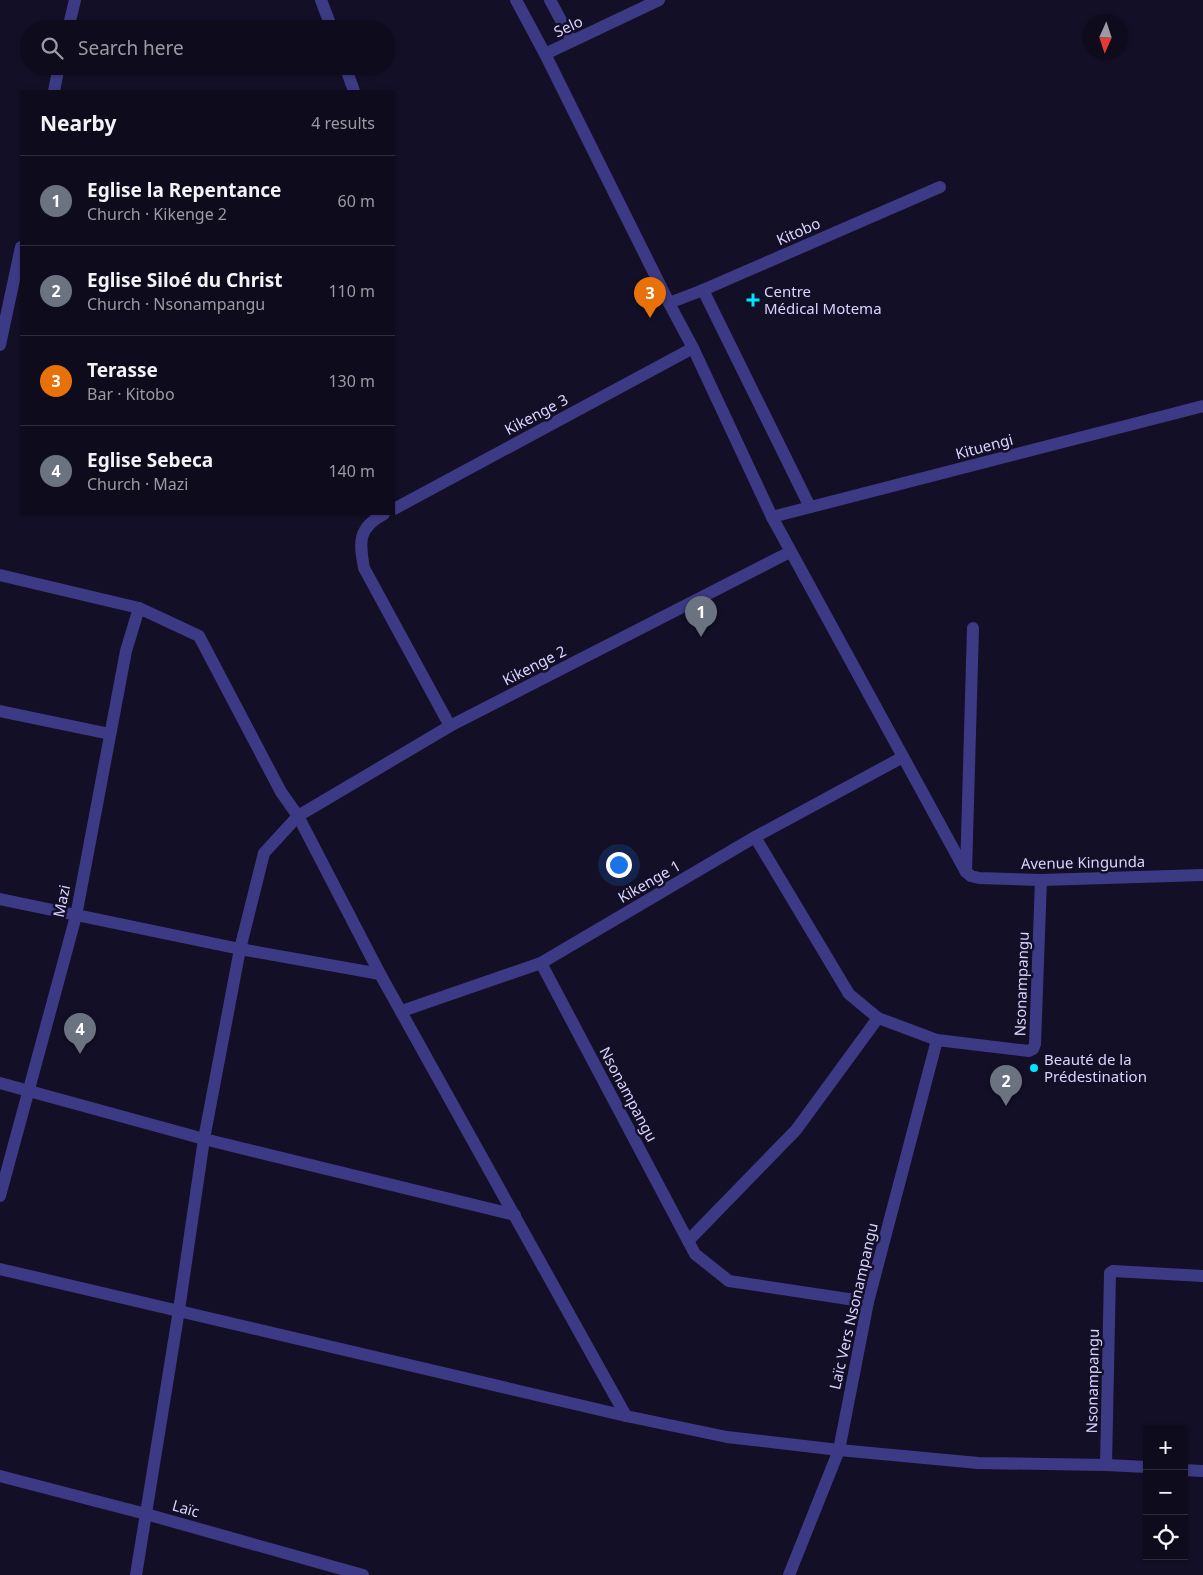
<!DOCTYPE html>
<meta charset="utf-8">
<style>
:root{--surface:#0e0b1c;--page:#171425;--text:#f1f3f6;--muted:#9b9ba3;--line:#2e2b3b;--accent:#ea580c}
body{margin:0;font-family:"Noto Sans",sans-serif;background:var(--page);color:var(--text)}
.controls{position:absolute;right:15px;bottom:15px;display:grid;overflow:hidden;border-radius:0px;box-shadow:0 1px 4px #0004}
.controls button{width:45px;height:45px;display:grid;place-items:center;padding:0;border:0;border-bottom:1px solid var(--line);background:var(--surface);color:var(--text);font:25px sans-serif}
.compass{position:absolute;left:1083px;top:15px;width:45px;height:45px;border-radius:50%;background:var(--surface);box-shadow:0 1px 4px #0004;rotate:183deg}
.you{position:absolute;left:618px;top:864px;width:18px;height:18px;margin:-12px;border:4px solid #fff;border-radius:50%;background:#1a73e8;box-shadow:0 0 0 8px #1a73e833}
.badge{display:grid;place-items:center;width:32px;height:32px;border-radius:50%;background:var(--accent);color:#fff;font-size:16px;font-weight:700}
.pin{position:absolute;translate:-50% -41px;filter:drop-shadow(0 1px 2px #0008)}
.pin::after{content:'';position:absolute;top:26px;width:18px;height:15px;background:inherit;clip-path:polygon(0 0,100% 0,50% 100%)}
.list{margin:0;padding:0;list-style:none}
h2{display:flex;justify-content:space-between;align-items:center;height:65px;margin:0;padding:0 20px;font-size:21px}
h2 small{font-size:16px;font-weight:400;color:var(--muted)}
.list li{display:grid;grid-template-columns:32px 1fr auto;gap:15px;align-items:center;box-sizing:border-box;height:90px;padding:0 20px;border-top:1px solid var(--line)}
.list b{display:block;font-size:19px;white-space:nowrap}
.list p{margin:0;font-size:16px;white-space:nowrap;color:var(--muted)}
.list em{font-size:16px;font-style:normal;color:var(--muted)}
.icon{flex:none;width:28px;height:28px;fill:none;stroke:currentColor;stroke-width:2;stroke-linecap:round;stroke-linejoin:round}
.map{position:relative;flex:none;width:1203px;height:1575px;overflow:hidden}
.search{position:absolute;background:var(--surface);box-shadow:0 1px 4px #0004;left:20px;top:20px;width:375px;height:55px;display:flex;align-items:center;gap:12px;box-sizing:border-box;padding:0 18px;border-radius:28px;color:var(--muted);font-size:19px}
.panel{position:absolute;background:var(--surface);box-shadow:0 1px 4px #0004;left:20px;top:90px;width:375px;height:425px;border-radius:0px}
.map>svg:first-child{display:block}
</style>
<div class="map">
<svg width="1203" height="1575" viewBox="0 0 1203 1575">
<rect width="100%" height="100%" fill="#130f26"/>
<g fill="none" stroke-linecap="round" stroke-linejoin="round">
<g stroke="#3d3a85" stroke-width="12">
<polyline points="550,0 572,41"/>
<polyline points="703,290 810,507"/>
</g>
<g stroke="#3d3a85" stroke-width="12">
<polyline points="321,0 332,29"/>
<polyline points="516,0 545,54 669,303 693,348 772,517 966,872 971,876 979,878 1041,880 1203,875"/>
<polyline points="68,29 75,0"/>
<polyline points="545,54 659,0"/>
<polyline points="345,66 354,91"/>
<polyline points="54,91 59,66"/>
<polyline points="669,303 703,290 940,187"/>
<polyline points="0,345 21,247"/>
<polyline points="394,509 693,348"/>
<path d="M384 514C358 528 359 541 364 568L450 726"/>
<polyline points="772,517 1203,406"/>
<polyline points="0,575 139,608 199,636 281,792 298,816 380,974 626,1416"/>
<polyline points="0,711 110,734"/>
<polyline points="755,837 849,994 878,1018 937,1040 1029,1051 1033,1049 1035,1044 1041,880"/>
<polyline points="966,872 973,628"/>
<polyline points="0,899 240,949 380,974"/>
<polyline points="541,963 695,1254 729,1281 868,1302"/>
<polyline points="402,1011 541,963 755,837 903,757"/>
<polyline points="0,1083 204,1139 515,1215"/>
<polyline points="0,1196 76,916 126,651 139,608"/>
<polyline points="688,1241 796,1130 878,1018"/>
<polyline points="0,1269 626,1416 727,1437 839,1450 978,1463 1106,1465 1147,1467"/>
<polyline points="1106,1465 1110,1273 1113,1271 1203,1276"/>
<polyline points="1184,1470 1203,1471"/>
<polyline points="0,1476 146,1514 363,1575"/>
<polyline points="136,1575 179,1310 204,1139 240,949 264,853 298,816 450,726 790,552"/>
<polyline points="789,1575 839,1450 868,1302 937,1040"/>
</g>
</g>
<g fill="#00e5ff" stroke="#130f26" stroke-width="2">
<path d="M750.5 292.5h5v5h5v5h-5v5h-5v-5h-5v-5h5z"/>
<circle cx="1034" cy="1068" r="5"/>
</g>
<g text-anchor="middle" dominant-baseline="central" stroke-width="5" stroke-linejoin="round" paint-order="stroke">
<g font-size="15" fill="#d9d4ff" stroke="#130f26">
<text transform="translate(568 26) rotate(-25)">Selo</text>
<text transform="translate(798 231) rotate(-24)">Kitobo</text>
<text transform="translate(536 414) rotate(-28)">Kikenge 3</text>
<text transform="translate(984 446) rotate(-15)">Kituengi</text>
<text transform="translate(534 665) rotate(-27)">Kikenge 2</text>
<text transform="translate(1083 862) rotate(-1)">Avenue Kingunda</text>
<text transform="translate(649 881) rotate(-30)">Kikenge 1</text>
<text transform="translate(61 901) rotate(-78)">Mazi</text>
<text transform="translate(1021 984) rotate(-88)">Nsonampangu</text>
<text transform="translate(629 1094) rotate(62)">Nsonampangu</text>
<text transform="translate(853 1306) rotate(-77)">Laïc Vers Nsonampangu</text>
<text transform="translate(1092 1381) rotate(-89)">Nsonampangu</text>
<text transform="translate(186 1508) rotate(16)">Laïc</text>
</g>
<g font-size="15" fill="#d9d4ff" stroke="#130f26" text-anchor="start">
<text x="764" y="291">Centre<tspan x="764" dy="17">Médical Motema</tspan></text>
<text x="1044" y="1059">Beauté de la<tspan x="1044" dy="17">Prédestination</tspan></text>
</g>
</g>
</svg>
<div class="controls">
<button>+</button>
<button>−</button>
<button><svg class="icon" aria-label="locate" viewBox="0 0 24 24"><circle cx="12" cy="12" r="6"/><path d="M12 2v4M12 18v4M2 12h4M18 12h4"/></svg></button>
</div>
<svg class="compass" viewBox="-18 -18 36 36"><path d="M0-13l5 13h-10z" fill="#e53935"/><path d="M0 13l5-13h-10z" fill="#9b9ba3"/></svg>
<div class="you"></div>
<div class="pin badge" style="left:701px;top:637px;background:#6b7280">1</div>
<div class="pin badge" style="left:1006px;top:1106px;background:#6b7280">2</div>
<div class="pin badge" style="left:650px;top:318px;background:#e8710a">3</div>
<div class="pin badge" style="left:80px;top:1054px;background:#6b7280">4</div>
<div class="search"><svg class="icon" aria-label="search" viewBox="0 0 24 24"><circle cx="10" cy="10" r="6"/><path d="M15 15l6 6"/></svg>Search here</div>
<section class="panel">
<h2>Nearby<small>4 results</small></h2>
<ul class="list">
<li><span class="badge" style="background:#6b7280">1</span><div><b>Eglise la Repentance</b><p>Church · Kikenge 2</p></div><em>60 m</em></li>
<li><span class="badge" style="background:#6b7280">2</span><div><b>Eglise Siloé du Christ</b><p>Church · Nsonampangu</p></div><em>110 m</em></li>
<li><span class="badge" style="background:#e8710a">3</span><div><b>Terasse</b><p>Bar · Kitobo</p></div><em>130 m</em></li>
<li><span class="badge" style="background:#6b7280">4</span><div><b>Eglise Sebeca</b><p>Church · Mazi</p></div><em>140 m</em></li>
</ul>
</section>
</div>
